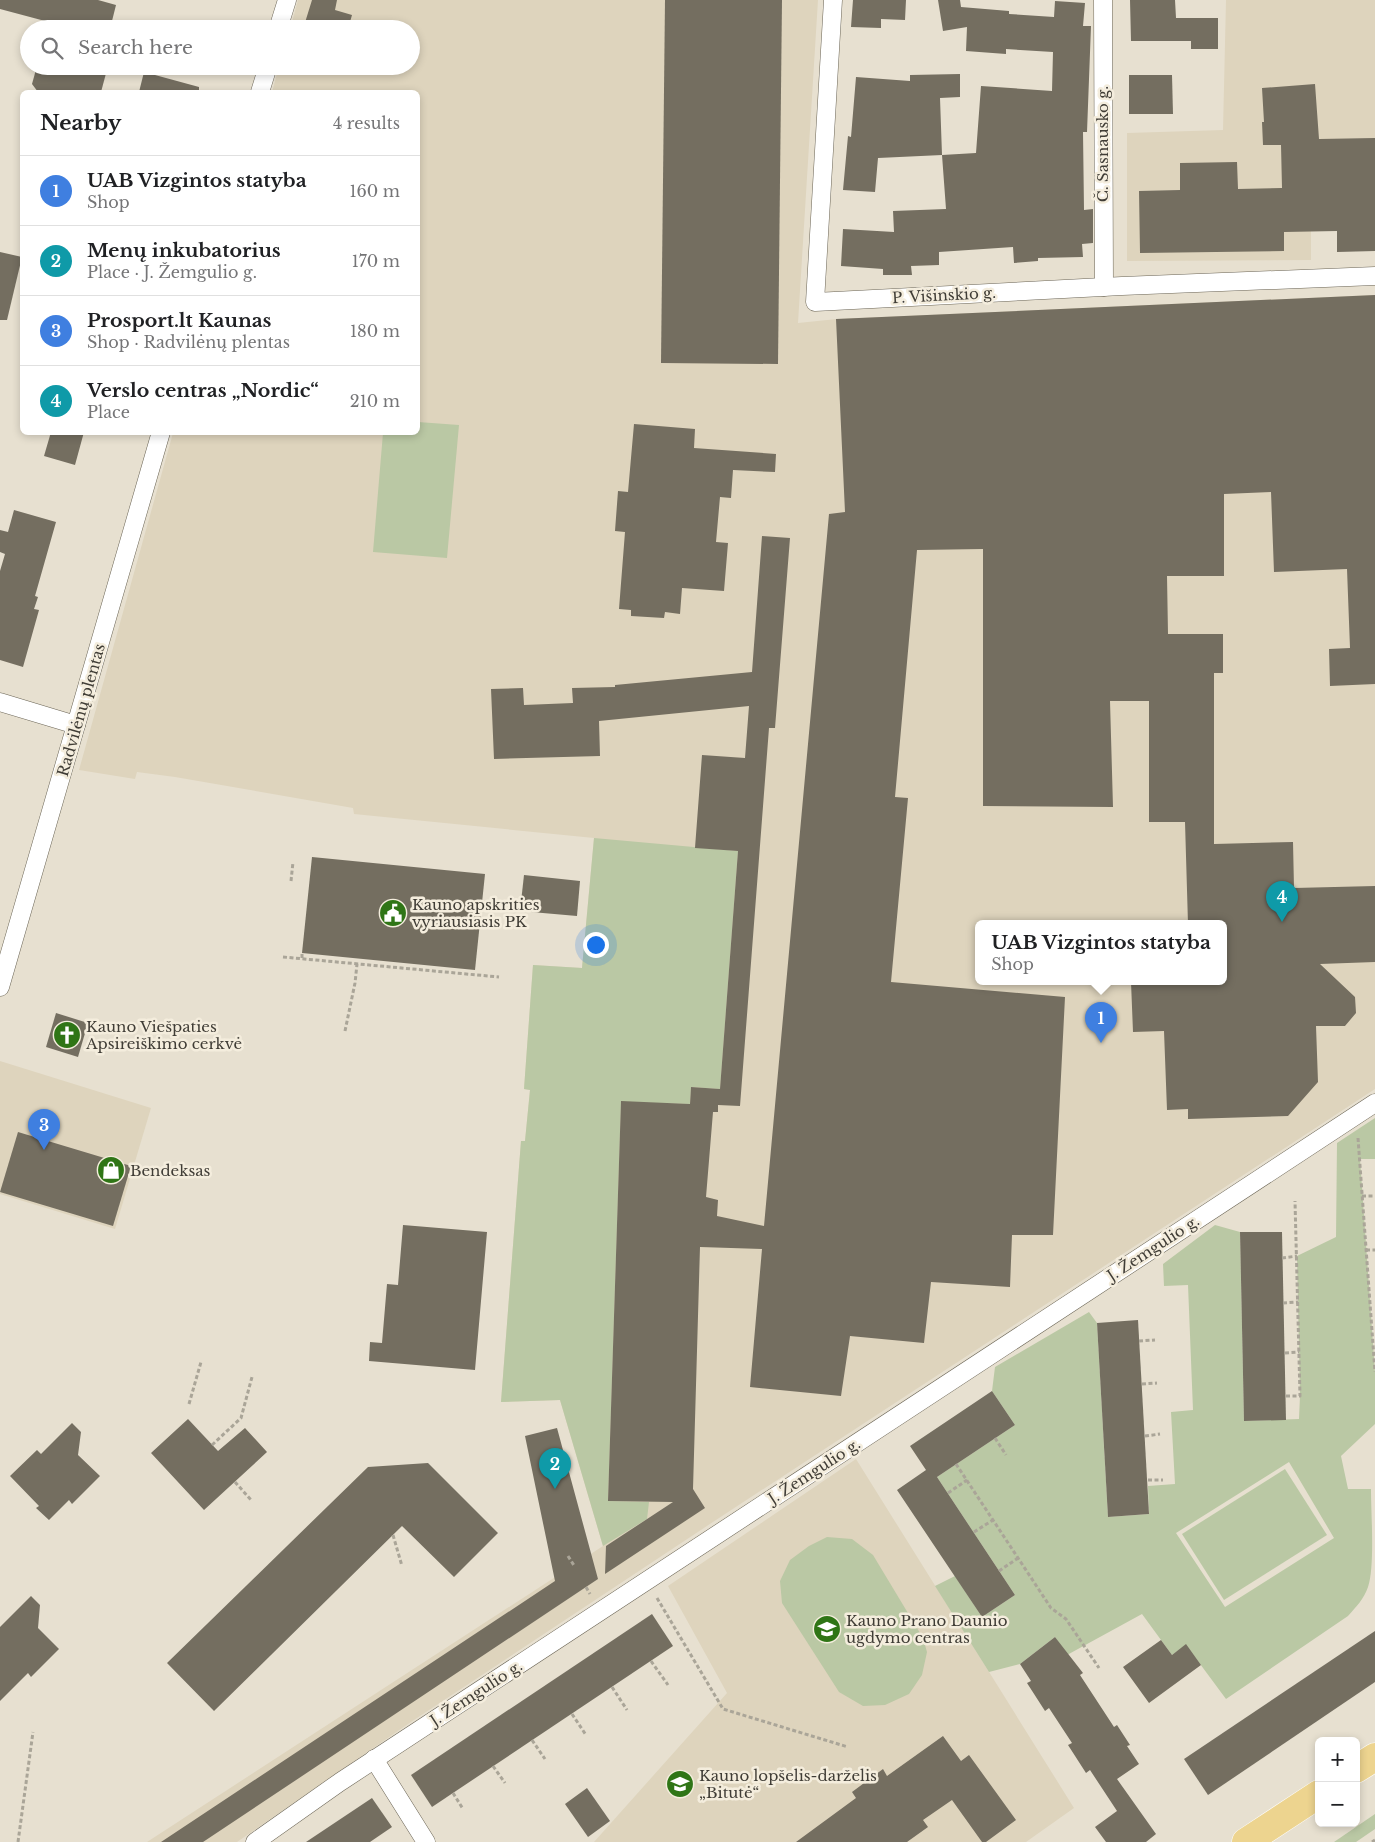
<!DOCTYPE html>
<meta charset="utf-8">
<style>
:root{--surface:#fff;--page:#f2f2f2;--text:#202124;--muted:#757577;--line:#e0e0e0;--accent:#0f766e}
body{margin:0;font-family:"Libre Baskerville",serif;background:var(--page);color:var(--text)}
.controls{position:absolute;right:15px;bottom:15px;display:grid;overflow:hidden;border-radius:8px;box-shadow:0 2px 8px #0003}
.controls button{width:45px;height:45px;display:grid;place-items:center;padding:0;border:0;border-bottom:1px solid var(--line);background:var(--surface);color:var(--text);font:25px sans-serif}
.you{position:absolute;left:595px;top:944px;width:18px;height:18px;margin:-12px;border:4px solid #fff;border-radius:50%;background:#1a73e8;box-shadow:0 0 0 8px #1a73e833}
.badge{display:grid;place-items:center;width:32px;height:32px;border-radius:50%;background:var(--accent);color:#fff;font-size:16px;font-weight:700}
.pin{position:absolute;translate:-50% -41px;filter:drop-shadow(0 1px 2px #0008)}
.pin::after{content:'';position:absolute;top:26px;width:18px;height:15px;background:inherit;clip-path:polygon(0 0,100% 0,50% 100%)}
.popup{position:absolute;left:975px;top:920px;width:252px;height:65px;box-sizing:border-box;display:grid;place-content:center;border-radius:8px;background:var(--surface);filter:drop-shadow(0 1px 4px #0005);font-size:16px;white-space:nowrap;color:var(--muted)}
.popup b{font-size:19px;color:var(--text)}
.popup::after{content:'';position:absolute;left:50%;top:100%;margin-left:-10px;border:10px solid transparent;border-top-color:var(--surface)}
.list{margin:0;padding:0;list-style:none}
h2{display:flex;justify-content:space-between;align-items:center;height:65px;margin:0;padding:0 20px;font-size:21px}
h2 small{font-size:16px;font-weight:400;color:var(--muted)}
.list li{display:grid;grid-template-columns:32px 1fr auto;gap:15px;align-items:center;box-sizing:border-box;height:70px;padding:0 20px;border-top:1px solid var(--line)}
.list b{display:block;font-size:19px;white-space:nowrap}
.list p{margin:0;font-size:16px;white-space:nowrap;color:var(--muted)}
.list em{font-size:16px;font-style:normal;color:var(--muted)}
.icon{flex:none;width:28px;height:28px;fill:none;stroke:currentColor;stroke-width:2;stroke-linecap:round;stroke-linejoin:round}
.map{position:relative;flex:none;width:1375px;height:1842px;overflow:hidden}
.search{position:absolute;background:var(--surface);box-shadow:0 2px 8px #0003;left:20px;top:20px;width:400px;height:55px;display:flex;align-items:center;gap:12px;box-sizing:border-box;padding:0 18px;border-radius:28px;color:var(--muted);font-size:19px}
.panel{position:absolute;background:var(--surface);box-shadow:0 2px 8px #0003;left:20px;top:90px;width:400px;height:345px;border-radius:8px}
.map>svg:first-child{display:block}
</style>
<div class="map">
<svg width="1375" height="1842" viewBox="0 0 1375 1842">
<rect width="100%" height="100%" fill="#e7e0d0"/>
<g fill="#ded4bd" fill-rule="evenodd">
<path d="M298 0H818L798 323 837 319 1375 295V1089L716 1520 411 1722 237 1842H147L603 1546 560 1400 501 1402 521 1141H525L530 1090 524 1089 533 965 582 968 594 838 354 814 353 808 175 777 137 772 135 779 79 770 173 433 418 432V92H272L279 66H411V29H290ZM978 924H1224V982H978Z"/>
<polygon points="1226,0 1375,0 1375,203 1311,204 1311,260 1127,261 1127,133 1223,130"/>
<polygon points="0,1061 151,1108 115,1229 0,1194"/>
<polygon points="856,1459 1074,1808 1026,1842 594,1842 727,1693 668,1586"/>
</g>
<g fill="#bac8a4" fill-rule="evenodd">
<polygon points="418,422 459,425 447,558 373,552 383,433 418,432"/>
<polygon points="594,838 738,851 720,1089 691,1087 690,1104 621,1102 608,1501 649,1502 647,1519 603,1546 560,1400 501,1402 521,1141 525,1141 530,1090 524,1089 533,965 582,968"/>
<path d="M1375 1118V1159H1360L1375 1372V1424L1341 1456 1348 1489H1371C1371 1513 1375 1567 1368 1587 1364 1599 1356 1607 1348 1616L1226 1699 1186 1645 1172 1655 1142 1614 1067 1655 1055 1637 1020 1664 989 1672 935 1586 955 1576 982 1617 1015 1595 937 1477 1015 1425 992 1391 995 1367 1089 1312 1097 1323 1108 1517 1149 1514 1148 1486 1175 1484 1171 1412 1193 1410 1188 1285 1164 1286 1163 1264 1215 1225 1240 1232 1244 1421 1299 1419 1300 1396 1297 1256 1336 1237 1337 1143ZM1289 1462 1334 1538 1225 1607 1176 1533Z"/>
<polygon points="1285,1469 1327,1535 1224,1600 1182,1534"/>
<polygon points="827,1537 852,1539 873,1555 923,1638 927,1652 922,1675 909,1694 885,1705 863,1706 839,1692 782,1603 780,1581 790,1560 809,1546"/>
<polygon points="1375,1814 1375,1829 1356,1842 1334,1842"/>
</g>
<g fill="#746e60">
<polygon points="0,0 98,0 116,5 110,29 75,29 0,9"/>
<polygon points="312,0 337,0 335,10 352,15 348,29 303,29"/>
<polygon points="665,0 782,0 778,364 661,363"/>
<polygon points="853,0 906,0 905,20 881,19 881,28 851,27"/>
<polygon points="938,0 960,0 961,7 1009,11 1009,14 1054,17 1055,1 1085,3 1083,26 1091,26 1087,132 1083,132 1084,210 1093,209 1093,243 1082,244 1083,257 1038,258 1038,261 1014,263 1013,247 939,252 939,265 911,266 912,275 883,275 883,269 841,266 843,229 894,232 893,211 946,209 942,155 878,158 875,192 843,190 848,136 851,137 856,77 910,81 910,75 960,74 960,97 940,98 942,155 976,153 981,86 1052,91 1053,52 1006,49 1006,54 966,51 967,27 943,31"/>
<polygon points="1130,0 1175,0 1176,18 1218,18 1218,49 1191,49 1191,41 1131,41"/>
<polygon points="37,66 108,66 101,92 38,92 32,84"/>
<polygon points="144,72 199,87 199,92 139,92"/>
<polygon points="1129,75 1172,75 1173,114 1129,114"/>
<polygon points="1315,84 1319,139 1375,138 1375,251 1337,252 1337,231 1284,232 1284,251 1140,253 1139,191 1180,190 1180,163 1237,162 1238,189 1282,188 1281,145 1263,145 1262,122 1264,122 1262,88"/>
<polygon points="0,252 22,257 7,320 0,320"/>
<polygon points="1375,295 1375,684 1330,686 1329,649 1350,648 1347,569 1274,572 1271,492 1224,494 1224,576 1167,576 1168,634 1223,634 1223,673 1214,673 1214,844 1293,842 1294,888 1375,886 1375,962 1320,964 1355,997 1356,1013 1345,1026 1316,1026 1318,1082 1288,1116 1188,1119 1188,1109 1167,1110 1164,1031 1133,1032 1131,982 1224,982 1224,924 1188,924 1185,822 1149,822 1149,701 1110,701 1113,807 983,806 983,549 917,550 895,797 908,798 891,982 1065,997 1053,1235 1012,1235 1010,1287 931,1282 924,1343 850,1336 841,1396 750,1387 762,1249 700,1247 693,1489 705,1508 605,1574 606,1546 673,1502 608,1501 621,1101 690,1104 691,1087 720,1089 738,851 695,848 702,755 745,758 749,706 599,721 600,756 494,759 491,689 523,688 524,705 573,703 572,688 615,687 615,685 752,672 762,536 790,538 775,728 769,728 740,1106 718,1105 718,1112 713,1112 706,1197 718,1200 717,1216 764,1226 829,514 845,512 836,319"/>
<polygon points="634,424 695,429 694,448 776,454 775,472 733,470 731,498 720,497 716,542 728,543 724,591 682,588 680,614 665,612 664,618 631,616 631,610 619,609 625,532 615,531 618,491 628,492"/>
<polygon points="51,432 84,432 75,465 44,456"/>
<polygon points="14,510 56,522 35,596 38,597 34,609 39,610 23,667 0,660 0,571 5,554 0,552 0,530 8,532"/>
<polygon points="312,857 485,874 475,970 302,953"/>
<polygon points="524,875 580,881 577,916 520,911"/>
<polygon points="56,1013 88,1023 78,1057 46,1047"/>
<polygon points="18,1132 131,1166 113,1226 0,1192"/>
<polygon points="403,1225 487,1232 475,1370 369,1361 370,1342 382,1343 387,1284 398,1285"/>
<polygon points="1240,1232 1282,1232 1286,1420 1244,1421"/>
<polygon points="1138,1320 1149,1514 1108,1517 1097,1323"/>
<polygon points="992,1391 1015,1425 937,1477 1015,1595 982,1617 897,1490 926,1470 910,1446"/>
<polygon points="188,1419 218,1451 245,1428 267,1452 204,1510 151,1453"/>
<polygon points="72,1423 81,1432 78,1455 100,1476 72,1504 69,1500 49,1520 36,1508 39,1506 10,1476 37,1450 41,1454"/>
<polygon points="557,1428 598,1579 203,1842 161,1842 555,1581 525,1436"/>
<polygon points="428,1463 498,1533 454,1577 402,1526 214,1711 167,1663 368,1467"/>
<polygon points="31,1596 40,1605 38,1628 59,1649 31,1677 28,1673 0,1701 0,1627"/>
<polygon points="652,1614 673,1646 432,1807 411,1775"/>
<polygon points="1375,1631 1375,1682 1208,1795 1184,1759"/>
<polygon points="1055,1637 1083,1673 1080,1675 1114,1727 1117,1725 1130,1745 1127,1746 1139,1764 1117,1779 1156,1834 1146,1842 1106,1842 1095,1827 1117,1811 1090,1770 1086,1773 1068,1745 1072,1743 1049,1708 1045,1711 1027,1683 1031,1681 1020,1664"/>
<polygon points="1161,1640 1172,1655 1186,1644 1201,1665 1149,1703 1123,1667"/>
<polygon points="943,1736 961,1761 969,1755 1016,1820 986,1842 982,1842 952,1800 923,1820 928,1827 907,1842 796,1842 856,1798 852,1792 883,1769 887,1776"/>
<polygon points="587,1788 610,1821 588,1837 565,1804"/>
<polygon points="372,1798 392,1827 370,1842 306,1842"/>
</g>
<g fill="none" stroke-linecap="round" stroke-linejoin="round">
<g stroke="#6b6556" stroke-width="19">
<g id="minor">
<polyline points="833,0 815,302 1122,286 1375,276"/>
<polyline points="1103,0 1104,287"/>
<polyline points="278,29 287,0"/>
<polyline points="260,92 268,66"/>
<polyline points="0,702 76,725"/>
<polyline points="0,987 161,432"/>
<polyline points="374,1759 426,1842"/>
<polyline points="255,1842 340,1782 1375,1103"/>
</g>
</g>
<g stroke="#fff" stroke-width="29">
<g id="primary">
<polyline points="1356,1769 1375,1757"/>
<polyline points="1246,1842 1319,1794"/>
</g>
</g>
<g stroke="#aaa598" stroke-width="3" stroke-dasharray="4 2.5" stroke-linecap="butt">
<polyline points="291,881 293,862"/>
<polyline points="283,957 499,977"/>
<polyline points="302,958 302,953"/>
<polyline points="345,1031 355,983 357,964"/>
<polyline points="1358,1138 1375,1372"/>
<polyline points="1362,1196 1375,1196"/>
<polyline points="1366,1250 1375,1250"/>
<polyline points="1282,1258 1297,1256"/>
<polyline points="1283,1303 1298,1302"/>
<polyline points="1139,1341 1155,1340"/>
<polyline points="1285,1353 1299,1352"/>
<polyline points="1142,1384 1157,1383"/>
<polyline points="1286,1396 1300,1396 1295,1201"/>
<polyline points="189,1404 201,1362"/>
<polyline points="1145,1436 1160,1434"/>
<polyline points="995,1438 1006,1455"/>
<polyline points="212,1445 241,1418 252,1377"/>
<polyline points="956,1464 1051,1608 1066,1619 1099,1668"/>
<polyline points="1148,1480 1163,1480"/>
<polyline points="235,1482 251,1500"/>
<polyline points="948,1493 967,1480"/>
<polyline points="974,1532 993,1520"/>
<polyline points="393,1535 402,1566"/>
<polyline points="568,1556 575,1567"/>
<polyline points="999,1571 1018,1558"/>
<polyline points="586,1587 590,1594"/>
<polyline points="657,1598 723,1709 848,1747"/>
<polyline points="651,1661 668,1685"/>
<polyline points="612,1687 627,1710"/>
<polyline points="572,1714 586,1735"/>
<polyline points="532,1740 545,1759"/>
<polyline points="493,1766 505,1783"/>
<polyline points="453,1793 463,1809"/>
<polyline points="18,1842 33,1732"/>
<polyline points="1372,1842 1375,1840"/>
</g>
<use href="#minor" stroke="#fff" stroke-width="18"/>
<use href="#primary" stroke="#edd48f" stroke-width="28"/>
</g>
<defs>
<g id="civic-disc" transform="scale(1.4375)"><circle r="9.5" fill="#2f7516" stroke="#f4eddd"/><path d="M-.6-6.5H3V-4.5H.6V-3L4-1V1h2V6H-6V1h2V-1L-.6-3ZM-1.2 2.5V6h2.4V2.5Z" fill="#fff"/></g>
<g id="church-disc" transform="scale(1.4375)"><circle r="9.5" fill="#2f7516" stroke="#f4eddd"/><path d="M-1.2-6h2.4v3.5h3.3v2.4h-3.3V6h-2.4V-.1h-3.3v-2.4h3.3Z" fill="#fff"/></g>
<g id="shop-disc" transform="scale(1.4375)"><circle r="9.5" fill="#2f7516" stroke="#f4eddd"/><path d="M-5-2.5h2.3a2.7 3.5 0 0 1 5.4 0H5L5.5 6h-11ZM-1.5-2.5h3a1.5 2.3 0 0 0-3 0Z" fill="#fff"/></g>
<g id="school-disc" transform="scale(1.4375)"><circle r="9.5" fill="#2f7516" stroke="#f4eddd"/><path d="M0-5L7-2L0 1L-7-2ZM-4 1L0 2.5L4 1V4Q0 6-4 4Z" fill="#fff"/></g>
</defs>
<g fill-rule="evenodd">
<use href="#civic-disc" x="393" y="913"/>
<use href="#church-disc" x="67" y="1035"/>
<use href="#shop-disc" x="111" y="1170"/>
<use href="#school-disc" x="827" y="1629"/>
<use href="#school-disc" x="680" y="1784"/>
</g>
<g text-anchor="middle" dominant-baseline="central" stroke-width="5" stroke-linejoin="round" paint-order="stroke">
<g font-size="15" fill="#403d36" stroke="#f4eddd">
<text transform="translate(1102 144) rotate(-90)">Č. Sasnausko g.</text>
<text transform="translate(944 295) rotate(-3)">P. Višinskio g.</text>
<text transform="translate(81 710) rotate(-74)">Radvilėnų plentas</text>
<text transform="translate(1153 1248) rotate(-33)">J. Žemgulio g.</text>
<text transform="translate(814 1471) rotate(-33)">J. Žemgulio g.</text>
<text transform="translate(476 1693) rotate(-33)">J. Žemgulio g.</text>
</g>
<g font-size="15" fill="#403d36" stroke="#f4eddd" text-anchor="start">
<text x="412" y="904">Kauno apskrities<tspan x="412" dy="17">vyriausiasis PK</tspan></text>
<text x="86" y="1026">Kauno Viešpaties<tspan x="86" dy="17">Apsireiškimo cerkvė</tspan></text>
<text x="130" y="1170">Bendeksas</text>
<text x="846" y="1620">Kauno Prano Daunio<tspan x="846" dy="17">ugdymo centras</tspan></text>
<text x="699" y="1775">Kauno lopšelis-darželis<tspan x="699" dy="17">„Bitutė“</tspan></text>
</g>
</g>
</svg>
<div class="controls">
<button>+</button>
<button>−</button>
</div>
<div class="you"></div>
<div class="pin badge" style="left:1101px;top:1043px;background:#3f7fe0">1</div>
<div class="popup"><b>UAB Vizgintos statyba</b>Shop</div>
<div class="pin badge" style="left:555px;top:1489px;background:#0f9aa8">2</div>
<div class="pin badge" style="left:44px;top:1150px;background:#3f7fe0">3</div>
<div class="pin badge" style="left:1282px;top:922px;background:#0f9aa8">4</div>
<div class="search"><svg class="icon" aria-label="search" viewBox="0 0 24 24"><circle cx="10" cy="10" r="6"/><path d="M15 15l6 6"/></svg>Search here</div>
<section class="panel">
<h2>Nearby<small>4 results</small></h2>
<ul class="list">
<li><span class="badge" style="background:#3f7fe0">1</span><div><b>UAB Vizgintos statyba</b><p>Shop</p></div><em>160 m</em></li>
<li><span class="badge" style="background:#0f9aa8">2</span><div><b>Menų inkubatorius</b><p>Place · J. Žemgulio g.</p></div><em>170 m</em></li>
<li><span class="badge" style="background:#3f7fe0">3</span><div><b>Prosport.lt Kaunas</b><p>Shop · Radvilėnų plentas</p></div><em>180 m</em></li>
<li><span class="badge" style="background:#0f9aa8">4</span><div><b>Verslo centras „Nordic“</b><p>Place</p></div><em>210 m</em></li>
</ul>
</section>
</div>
